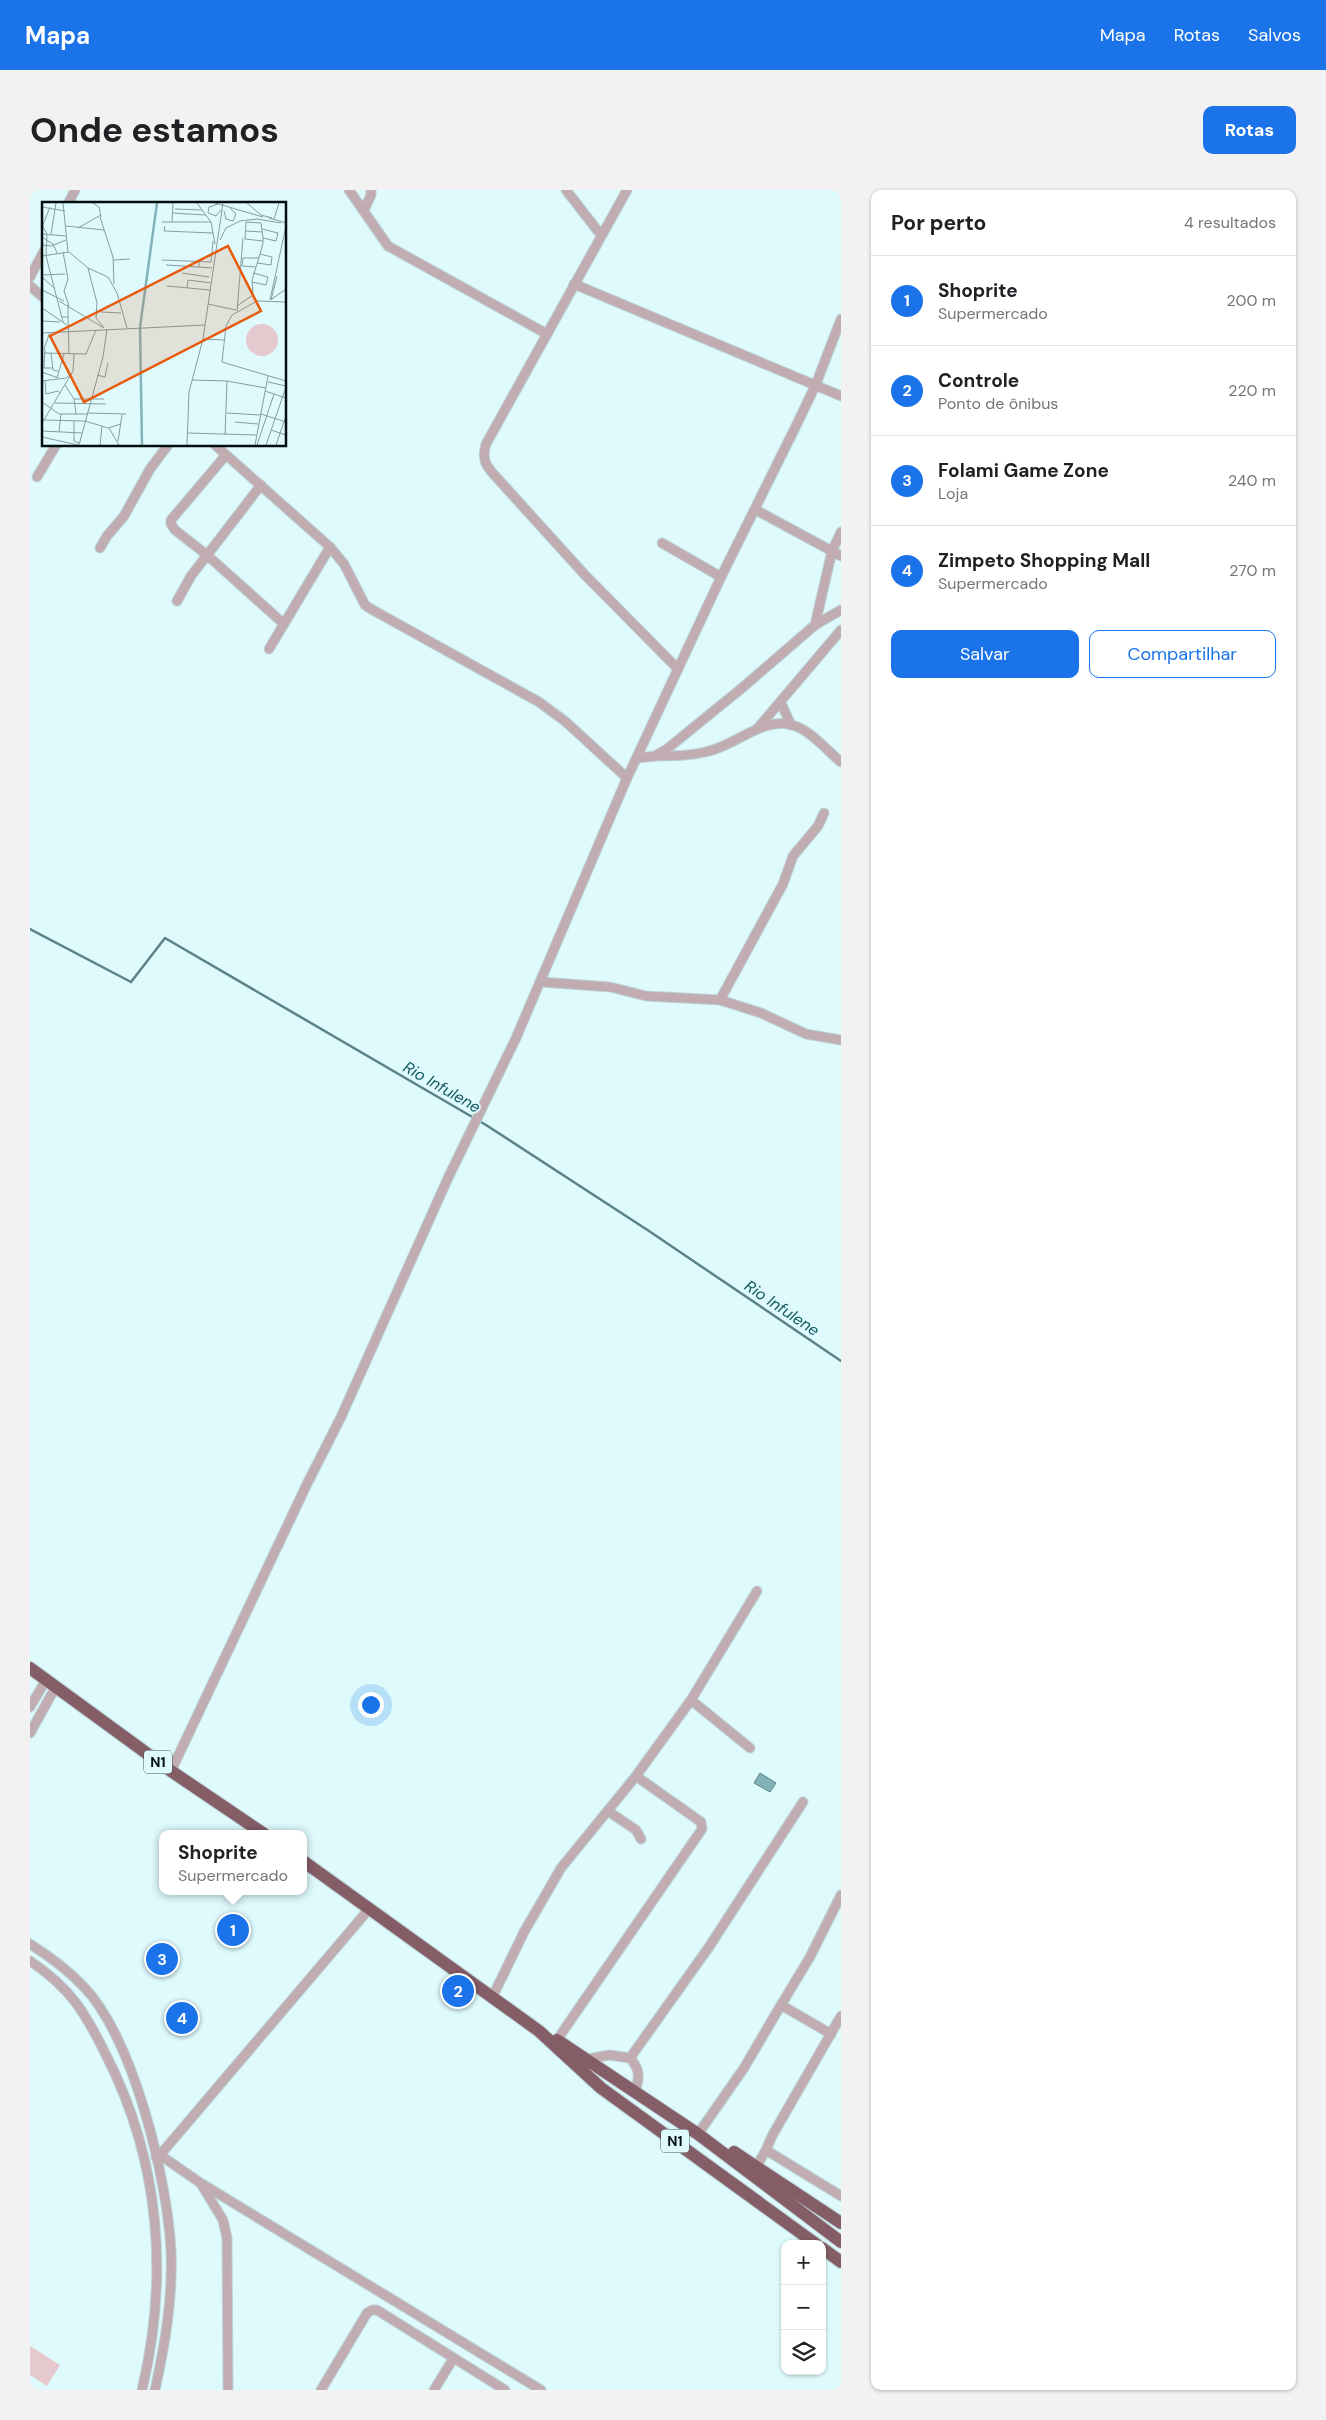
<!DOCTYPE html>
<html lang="pt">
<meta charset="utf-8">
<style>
:root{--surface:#fff;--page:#f2f2f2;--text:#202124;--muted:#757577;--line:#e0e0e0;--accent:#1a73e8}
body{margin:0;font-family:"DM Sans",sans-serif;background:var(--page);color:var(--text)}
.controls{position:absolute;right:15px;bottom:15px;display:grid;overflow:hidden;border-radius:10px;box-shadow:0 1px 4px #0004}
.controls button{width:45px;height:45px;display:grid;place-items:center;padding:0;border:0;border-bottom:1px solid var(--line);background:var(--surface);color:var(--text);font:25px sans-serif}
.you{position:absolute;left:340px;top:1514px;width:18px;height:18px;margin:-12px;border:4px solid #fff;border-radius:50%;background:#1a73e8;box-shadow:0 0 0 8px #1a73e833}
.badge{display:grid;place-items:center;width:32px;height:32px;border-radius:50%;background:var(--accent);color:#fff;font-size:16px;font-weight:700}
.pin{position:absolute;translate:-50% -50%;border:2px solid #fff;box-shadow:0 1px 5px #0006}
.popup{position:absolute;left:129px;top:1640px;width:148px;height:65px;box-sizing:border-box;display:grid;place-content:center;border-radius:10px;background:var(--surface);filter:drop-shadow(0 1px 4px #0005);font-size:16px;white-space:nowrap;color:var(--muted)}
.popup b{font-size:19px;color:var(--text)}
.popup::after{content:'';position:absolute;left:50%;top:100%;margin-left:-10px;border:10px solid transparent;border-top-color:var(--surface)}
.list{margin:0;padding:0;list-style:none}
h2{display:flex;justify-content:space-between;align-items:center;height:65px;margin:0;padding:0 20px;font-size:21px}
h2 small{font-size:16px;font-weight:400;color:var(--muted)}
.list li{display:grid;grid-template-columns:32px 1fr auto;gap:15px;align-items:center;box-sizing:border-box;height:90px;padding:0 20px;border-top:1px solid var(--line)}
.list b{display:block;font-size:19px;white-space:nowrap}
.list p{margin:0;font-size:16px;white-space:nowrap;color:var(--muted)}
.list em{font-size:16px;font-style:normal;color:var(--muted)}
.actions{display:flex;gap:10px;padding:15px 20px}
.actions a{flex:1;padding:11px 0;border:1px solid var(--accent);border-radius:10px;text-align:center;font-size:18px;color:var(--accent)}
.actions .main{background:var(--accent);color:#fff}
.icon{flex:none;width:28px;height:28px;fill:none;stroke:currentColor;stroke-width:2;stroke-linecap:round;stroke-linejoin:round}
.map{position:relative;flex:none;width:811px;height:2200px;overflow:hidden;border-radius:10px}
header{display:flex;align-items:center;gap:30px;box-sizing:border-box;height:70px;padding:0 25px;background:var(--accent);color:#fff}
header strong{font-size:24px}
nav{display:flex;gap:28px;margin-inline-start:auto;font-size:18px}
.intro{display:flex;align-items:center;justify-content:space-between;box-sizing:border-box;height:120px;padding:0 30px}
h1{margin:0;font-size:35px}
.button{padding:12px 22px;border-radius:10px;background:var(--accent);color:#fff;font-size:18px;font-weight:700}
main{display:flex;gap:30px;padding:0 30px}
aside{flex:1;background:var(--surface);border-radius:10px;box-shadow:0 1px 4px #0004}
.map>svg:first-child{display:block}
</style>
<header>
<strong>Mapa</strong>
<nav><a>Mapa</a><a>Rotas</a><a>Salvos</a></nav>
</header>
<div class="intro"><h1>Onde estamos</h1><a class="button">Rotas</a></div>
<main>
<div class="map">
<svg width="811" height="2200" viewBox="0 0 811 2200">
<rect width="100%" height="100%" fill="#defafd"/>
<polygon fill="#e5c9cf" points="0,2156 30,2175 17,2196 0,2185"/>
<polygon fill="#81b3b9" stroke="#5b8286" points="730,1583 746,1593 740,1602 724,1593"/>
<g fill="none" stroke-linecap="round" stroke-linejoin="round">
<polyline stroke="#5b8286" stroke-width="2.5" points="0,739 101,792 135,748 456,935 619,1041 811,1171"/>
<g stroke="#bbd4d7" stroke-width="11">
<g id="minor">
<polyline points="319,0 358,56 517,144"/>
<polyline points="536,0 571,45"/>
<path d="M597 0 456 254C451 271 457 277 468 289L555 385 648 479"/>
<polyline points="38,14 45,0"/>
<polyline points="334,20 341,5 341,0"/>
<polyline points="0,87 14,61"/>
<polyline points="544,94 811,206"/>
<polyline points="0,96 14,108"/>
<polyline points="185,255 300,357 314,374 335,415 341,419 509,512 536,532 597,588"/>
<polyline points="196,265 141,330 141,334 145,340 177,365 254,434"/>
<polyline points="7,287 26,255"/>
<polyline points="726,320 811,366"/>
<polyline points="632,353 691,387"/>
<polyline points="70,358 77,346 94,326 120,279 138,255"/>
<polyline points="147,411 161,386 231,295"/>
<polyline points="785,435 802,361 811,342"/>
<polyline points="239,459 300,357"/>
<polyline points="751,513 761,535"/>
<polyline points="728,538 811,440"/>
<path d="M625 566C643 566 661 566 679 561 706 555 732 527 762 535 781 540 796 560 811 572"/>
<polyline points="608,568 625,566 637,559 712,498 785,435 811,420"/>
<polyline points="511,792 580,797 616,806 690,810 731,823 776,844 811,850"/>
<polyline points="690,810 753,694 763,666 788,636 794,623"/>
<polyline points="661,1510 720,1558"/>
<polyline points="0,1517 16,1490"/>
<polyline points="0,1543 25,1498"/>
<polyline points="141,1581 277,1294 311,1227 418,988 486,848 597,588 691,387 767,234 786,194 811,129"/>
<polyline points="578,1621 606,1640 611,1649"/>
<path d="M0 1754C19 1766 38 1780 54 1797 104 1850 137 1988 141 2060 143 2108 135 2154 125 2200"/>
<path d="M0 1771C41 1798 56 1824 77 1867 130 1972 139 2086 112 2200"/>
<polyline points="462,1808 494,1742 531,1678 606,1586 661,1510 727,1401"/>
<polyline points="751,1815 780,1767 811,1705"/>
<polyline points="811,1826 742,1946 736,1960 811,2006"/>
<polyline points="527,1850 672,1639 671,1632 606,1586"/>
<polyline points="600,1868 679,1757 773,1612"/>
<path d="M559 1869 579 1865 600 1868C610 1879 610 1888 605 1901"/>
<polyline points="668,1944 714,1878 751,1815 801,1844"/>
<polyline points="130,1965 339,1719"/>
<polyline points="126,1967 130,1965 169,1992 511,2200"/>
<polyline points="726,1977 736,1960"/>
<polyline points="171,1994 193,2030 197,2048 198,2200"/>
<polyline points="291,2200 337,2123 342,2120 347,2120 475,2200"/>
<polyline points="404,2200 423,2169"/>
</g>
</g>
<g stroke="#bbd4d7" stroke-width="14">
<g id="highway">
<polyline points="0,1478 141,1581 234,1644"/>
<polyline points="273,1671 509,1841 571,1898 786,2054"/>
<polyline points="527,1850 668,1944 811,2052"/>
<polyline points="704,1962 811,2033"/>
<polyline points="792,2058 811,2072"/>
</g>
</g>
<use href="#minor" stroke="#c1adb1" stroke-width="9"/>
<use href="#highway" stroke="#855d67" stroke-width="12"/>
</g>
<g text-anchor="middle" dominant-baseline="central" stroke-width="4" stroke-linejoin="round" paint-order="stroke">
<g fill="#defafd" stroke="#455556" stroke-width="1">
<rect x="114" y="1560.5" width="28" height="23" rx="4"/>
<rect x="631" y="1939.5" width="28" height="23" rx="4"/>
</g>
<g font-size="14" font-weight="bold" fill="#030e0f">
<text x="128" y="1572">N1</text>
<text x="645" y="1951">N1</text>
</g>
<g font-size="16" font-style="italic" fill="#145a61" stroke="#defafd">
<text transform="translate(412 897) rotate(30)">Rio Infulene</text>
<text transform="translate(752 1118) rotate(34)">Rio Infulene</text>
</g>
</g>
<g transform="translate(12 12)">
<rect width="244" height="244" fill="#defafd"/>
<path d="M204 138a16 16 0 1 1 32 0a16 16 0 1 1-32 0Z" fill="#e5c9cf"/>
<path fill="none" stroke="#81b3b9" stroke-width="2.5" d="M100 243 98 125 115 1"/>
<path fill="none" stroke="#869c9e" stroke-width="1" d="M21 1 26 50M51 1 57 5 59 15M155 1 169 20 173 42M173 1 221 15M205 1 219 13 230 16M176 2 167 5 166 11 174 14 179 8M0 5 23 9M133 7 160 8M182 9 184 17 191 19 194 12 188 6M131 11 163 13M58 15 71 55 72 82M227 16 244 21M232 17 237 1M120 20H169M130 20 131 1M0 23 5 32 4 54 21 120M24 24 62 28M123 24 122 29 171 31M0 25 8 5M36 26 59 13M220 27 236 31 234 39 221 36M203 29 221 30M0 32 24 34M9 32 14 1M0 35 11 42 15 51M178 38 184 26 198 19 215 17 239 21M0 43 9 44 24 38M21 50 26 77 22 89 27 104M0 54 27 50 46 66 66 75 75 91 85 126M72 58 88 57M120 58 169 60 171 39M157 60V65L170 66M215 61 229 63 230 55 218 52M124 63 157 65M214 65 200 64 201 56H217M46 66 55 101 54 116 62 126M140 71 167 75M0 73 23 72M0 75 12 86M210 80 224 83 226 75 211 71M125 84 168 88M145 86 146 78 169 81M0 88 22 99M230 97 244 87M228 98 244 24M229 98 235 74M17 99 62 126M244 100 215 99 190 113 184 124 180 160 244 179M166 102 194 108M195 104 211 93 210 78 218 52 221 41V36L219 21 204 20 203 37 221 39M0 106 25 123M195 109 201 36M59 110 79 111M20 115H26V103M26 115 27 152M0 119 18 120M0 131 163 123M161 137 182 138M2 147 8 130M3 147 2 166H11M2 151 44 152 54 128M9 151 11 168 16 169M0 170 16 176M55 173 63 175 66 161M15 176 22 152M150 178 185 179 224 186M0 179 24 176 29 172M3 179 4 192 16 189 18 191M226 180 244 184M23 183 32 197 34 212M223 189 244 196M32 197H62M0 200 17 212H45M13 201 64 202M45 211 84 212M185 211 218 213M219 212 244 220M2 218 43 219 66 226 79 222M32 219V239L37 241M193 220 216 222M0 221 31 169 32 152M67 226 77 243M229 228 244 233M0 229 40 231M17 230 19 212M146 231 214 233M183 233 185 179M0 235 36 243M76 239 80 213M37 243 61 155 65 127M58 243 60 224M145 243 147 190 161 137 181 1M213 243 226 174M215 243 232 192M224 243 244 185M234 243 244 214"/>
<path fill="#e8590c" fill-opacity="0.15" stroke="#e8590c" stroke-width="2.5" d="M186 44 219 109 42 200 8 134Z"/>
<rect width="244" height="244" fill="none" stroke="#030e0f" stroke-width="2.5"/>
</g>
</svg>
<div class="controls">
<button>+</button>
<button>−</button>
<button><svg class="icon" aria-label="layers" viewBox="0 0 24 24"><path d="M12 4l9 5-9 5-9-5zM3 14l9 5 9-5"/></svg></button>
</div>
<div class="you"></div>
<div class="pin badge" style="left:203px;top:1740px">1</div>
<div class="popup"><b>Shoprite</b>Supermercado</div>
<div class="pin badge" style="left:428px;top:1801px">2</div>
<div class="pin badge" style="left:132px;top:1769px">3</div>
<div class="pin badge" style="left:152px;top:1828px">4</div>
</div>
<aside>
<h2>Por perto<small>4 resultados</small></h2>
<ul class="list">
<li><span class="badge">1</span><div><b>Shoprite</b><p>Supermercado</p></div><em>200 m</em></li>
<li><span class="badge">2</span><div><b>Controle</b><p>Ponto de ônibus</p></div><em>220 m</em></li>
<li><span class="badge">3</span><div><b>Folami Game Zone</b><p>Loja</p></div><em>240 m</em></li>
<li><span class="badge">4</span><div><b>Zimpeto Shopping Mall</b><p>Supermercado</p></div><em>270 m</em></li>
</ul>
<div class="actions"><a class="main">Salvar</a><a>Compartilhar</a></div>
</aside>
</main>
